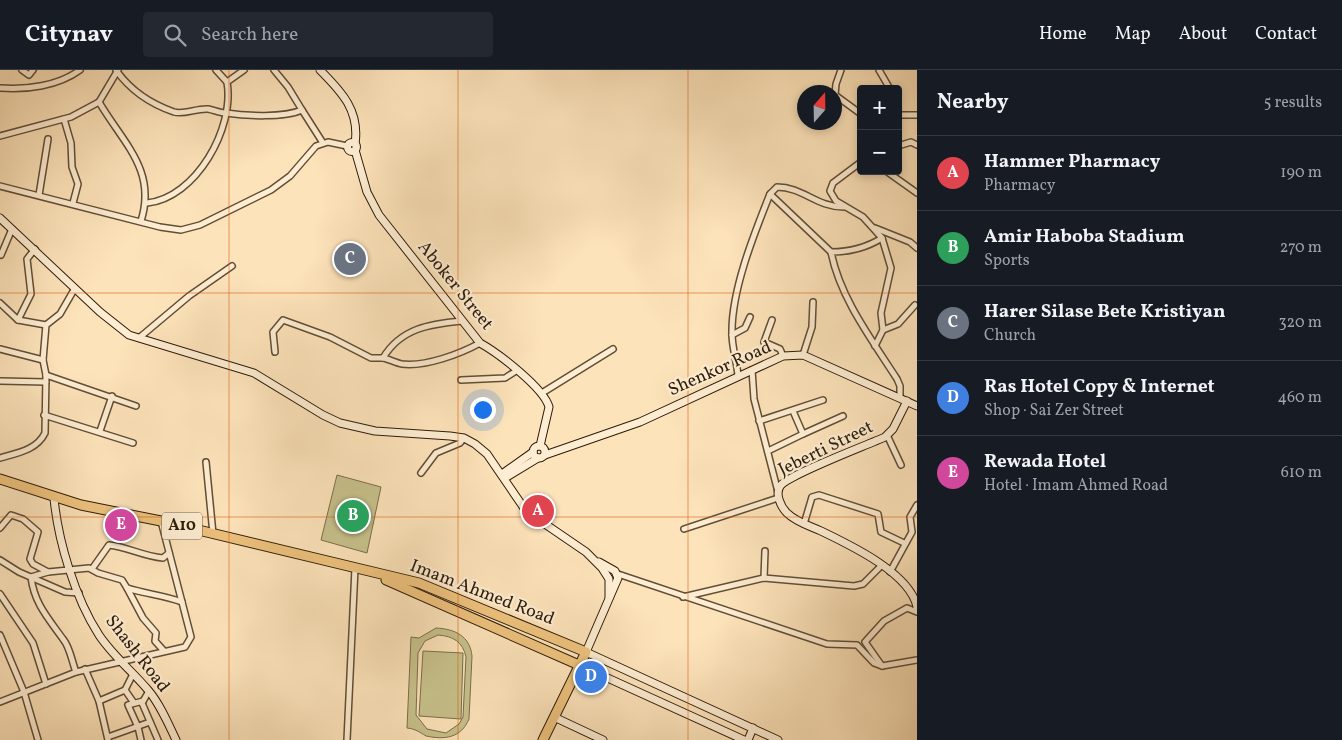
<!DOCTYPE html>
<meta charset="utf-8">
<style>
:root{--surface:#171b24;--page:#242831;--text:#f1f3f6;--muted:#9ea1a6;--line:#363941;--accent:#db2777}
body{margin:0;font-family:Vollkorn,serif;background:var(--page);color:var(--text)}
.controls{position:absolute;right:15px;top:15px;display:grid;overflow:hidden;border-radius:5px;box-shadow:0 2px 8px #0003}
.controls button{width:45px;height:45px;display:grid;place-items:center;padding:0;border:0;border-bottom:1px solid var(--line);background:var(--surface);color:var(--text);font:25px sans-serif}
.compass{position:absolute;left:797px;top:15px;width:45px;height:45px;border-radius:50%;background:var(--surface);box-shadow:0 2px 8px #0003;rotate:20deg}
.you{position:absolute;left:482px;top:339px;width:18px;height:18px;margin:-12px;border:4px solid #fff;border-radius:50%;background:#1a73e8;box-shadow:0 0 0 8px #1a73e833}
.badge{display:grid;place-items:center;width:32px;height:32px;border-radius:50%;background:var(--accent);color:#fff;font-size:16px;font-weight:700}
.pin{position:absolute;translate:-50% -50%;border:2px solid #fff;box-shadow:0 1px 5px #0006}
.list{margin:0;padding:0;list-style:none}
h2{display:flex;justify-content:space-between;align-items:center;height:65px;margin:0;padding:0 20px;font-size:21px}
h2 small{font-size:16px;font-weight:400;color:var(--muted)}
.list li{display:grid;grid-template-columns:32px 1fr auto;gap:15px;align-items:center;box-sizing:border-box;height:75px;padding:0 20px;border-top:1px solid var(--line)}
.list b{display:block;font-size:19px;white-space:nowrap}
.list p{margin:0;font-size:16px;white-space:nowrap;color:var(--muted)}
.list em{font-size:16px;font-style:normal;color:var(--muted)}
.icon{flex:none;width:28px;height:28px;fill:none;stroke:currentColor;stroke-width:2;stroke-linecap:round;stroke-linejoin:round}
.map{position:relative;flex:none;width:917px;height:670px;overflow:hidden}
header{display:flex;align-items:center;gap:30px;box-sizing:border-box;height:70px;padding:0 25px;background:var(--surface);border-bottom:1px solid var(--line)}
header strong{font-size:24px}
nav{display:flex;gap:28px;margin-inline-start:auto;font-size:18px}
.search{width:350px;height:45px;background:var(--page);display:flex;align-items:center;gap:12px;box-sizing:border-box;padding:0 18px;border-radius:5px;color:var(--muted);font-size:19px}
main{display:flex}
aside{flex:1;background:var(--surface)}
.map>svg:first-child{display:block}
</style>
<header>
<strong>Citynav</strong>
<div class="search"><svg class="icon" aria-label="search" viewBox="0 0 24 24"><circle cx="10" cy="10" r="6"/><path d="M15 15l6 6"/></svg>Search here</div>
<nav><a>Home</a><a>Map</a><a>About</a><a>Contact</a></nav>
</header>
<main>
<div class="map">
<svg width="917" height="670" viewBox="0 0 917 670">
<rect width="100%" height="100%" fill="#fde3ba"/>
<filter id="stains"><feTurbulence type="fractalNoise" baseFrequency=".004" numOctaves="4"/><feColorMatrix values="0 0 0 0 .2 0 0 0 0 .09 0 0 0 0 .02 0 0 0 .5 -.17"/></filter>
<radialGradient id="worn" r=".72"><stop offset=".6" stop-color="#630" stop-opacity="0"/><stop offset="1" stop-color="#630" stop-opacity=".3"/></radialGradient>
<g fill="#c7c18b" stroke="#7a6e4a" fill-rule="evenodd">
<polygon points="337,405 381,417 367,483 321,470"/>
<path d="M436 558C455 559 470 566 472 586L469 649C461 668 445 670 426 666 419 662 416 659 407 658L411 567 419 568ZM438 565C453 566 463 572 466 587L463 647 459 654 446 663 427 659 416 645 418 583 425 571Z"/>
<polygon points="423,581 463,583 461,649 419,646"/>
</g>
<g fill="none" stroke-linecap="round" stroke-linejoin="round">
<g stroke="#614e36" stroke-width="8">
<g id="street">
<polyline points="22,0 29,5 33,0"/>
<path d="M116 0C130 20 151 34 174 42 184 45 197 38 208 39 214 40 220 43 226 43 246 46 284 48 302 40L323 73"/>
<path d="M118 0 99 32C123 73 157 100 141 151"/>
<polyline points="216,0 227,12"/>
<polyline points="274,0 288,17 302,40"/>
<polyline points="841,0 836,14 835,25 861,44"/>
<polyline points="879,0 890,19"/>
<path d="M0 18C27 20 58 16 80 0"/>
<polyline points="898,45 917,45"/>
<polyline points="64,49 71,73 72,97 78,114 73,133"/>
<polyline points="0,66 71,47 99,32"/>
<polyline points="898,76 911,72 917,75"/>
<path d="M861 92 833 113 830 121 836 131 863 147 882 168C866 178 849 182 831 182 840 228 872 270 897 309L900 316V328"/>
<polyline points="886,101 917,123"/>
<polyline points="0,116 160,157 181,160 200,155 271,120 290,106 316,76 328,72 347,76"/>
<polyline points="770,124 831,182"/>
<polyline points="39,125 48,69"/>
<path d="M147 133C196 128 235 58 227 12L244 0"/>
<polyline points="875,158 910,172 917,178"/>
<polyline points="1,185 12,159"/>
<polyline points="0,233 18,250 46,255"/>
<polyline points="18,250 31,224 27,189 35,179"/>
<polyline points="772,250 764,272 780,279 783,286"/>
<path d="M462 251C430 254 401 258 383 288 389 289 396 293 402 294 425 297 460 284 480 273"/>
<polyline points="883,260 898,254 915,235"/>
<polyline points="732,265 745,258 750,247"/>
<polyline points="139,268 189,226 232,196"/>
<polyline points="875,276 883,260 881,243 891,198 882,168"/>
<polyline points="0,279 43,290"/>
<polyline points="275,282 273,262 283,250 330,267 371,288 383,288"/>
<polyline points="803,285 812,257 813,232"/>
<polyline points="752,300 754,329 778,422"/>
<polyline points="46,305 136,336"/>
<path d="M738 306C737 292 732 278 732 264 731 221 754 164 770 124L777 117C803 117 816 137 844 137"/>
<polyline points="461,310 505,308 516,301"/>
<polyline points="0,311 46,312"/>
<polyline points="542,323 613,279"/>
<polyline points="793,341 803,364 843,346"/>
<polyline points="44,345 133,373"/>
<polyline points="759,351 823,330"/>
<polyline points="100,361 112,326"/>
<polyline points="887,365 901,395"/>
<polyline points="768,381 803,364"/>
<path d="M0 388C17 383 37 380 45 363L46 305 43 290 46 255 60 244 75 218"/>
<polyline points="206,392 213,464"/>
<polyline points="421,403 436,383 460,373 464,368"/>
<polyline points="804,454 812,427 819,425 878,444 881,462 904,473"/>
<path d="M0 458 11 445 23 449 38 462 30 489 33 494 48 502 89 498 98 503 122 510 127 518C146 524 163 525 182 532"/>
<polyline points="684,459 778,428"/>
<polyline points="0,490 19,502 65,522 79,523"/>
<path d="M92 499 109 475C128 477 142 486 163 488L169 483"/>
<path d="M48 502 31 507C34 533 48 548 63 569 70 577 72 592 76 602"/>
<polyline points="890,502 912,462 910,447 917,435"/>
<polyline points="618,504 827,574 857,575 874,593 882,596"/>
<polyline points="764,508 765,481"/>
<polyline points="127,518 143,548 156,563 155,571 164,581"/>
<polyline points="0,524 33,573 46,614"/>
<polyline points="683,527 764,508 854,516 863,514 882,495"/>
<polyline points="917,542 907,538 884,551 865,572 882,596 917,590"/>
<polyline points="0,565 24,622 38,670"/>
<polyline points="85,599 99,631 108,670"/>
<polyline points="133,604 125,620 134,633"/>
<polyline points="149,621 142,633 158,670"/>
<polyline points="99,631 125,620"/>
<polyline points="0,632 76,602 185,577 191,567 161,451"/>
<polyline points="108,667 150,652"/>
<polyline points="141,670 138,657 128,635 143,631"/>
<polyline points="347,670 355,498"/>
</g>
</g>
<g stroke="#2d1c0a" stroke-width="9">
<g id="secondary">
<path d="M320 0C342 22 360 41 355 74"/>
<circle cx="352" cy="77" r="4.5"/>
<path d="M355 80 367 122 379 145 480 273C498 283 544 318 549 337L540 376"/>
<polyline points="0,148 100,242 129,265 254,303 323,345 340,353 375,361 450,366 464,368 475,374 487,384 526,441 586,482 602,498 609,509 609,527"/>
<path d="M907 331 893 359 885 367C865 376 793 403 781 415 774 423 781 437 787 443 796 452 810 456 821 461 850 475 910 503 917 537"/>
<circle cx="539" cy="382" r="6"/>
<polyline points="545,385 640,352 783,286 803,285 917,336"/>
<polyline points="502,404 533,382"/>
<polyline points="505,408 538,388"/>
<path d="M54 428C58 471 75 528 99 565 113 586 132 601 148 620 160 634 168 653 176 670"/>
<polyline points="599,492 615,501 618,508 586,582 778,670"/>
<polyline points="579,595 744,670"/>
<polyline points="554,647 603,670"/>
<polyline points="748,670 753,658"/>
</g>
</g>
<g stroke="#2d1c0a" stroke-width="11">
<g id="highway">
<polyline points="0,409 81,435 161,451 419,513 586,582 543,670"/>
<polyline points="386,510 579,595"/>
</g>
</g>
<use href="#street" stroke="#feedd2" stroke-width="5"/>
<use href="#secondary" stroke="#feedd2" stroke-width="7"/>
<use href="#highway" stroke="#eec27d" stroke-width="9"/>
</g>
<path fill="none" stroke="#df560c" stroke-width="1" stroke-opacity="0.55" d="M229 0V670M458 0V670M688 0V670M0 223H917M0 447H917"/>
<g text-anchor="middle" dominant-baseline="central" stroke-width="4.5" stroke-linejoin="round" paint-order="stroke">
<rect fill="#feedd2" stroke="#6c5b46" stroke-width="1" x="162" y="442.5" width="40" height="27" rx="4"/>
<g font-size="16" font-weight="bold" fill="#2d1c0a">
<text x="182" y="456">A10</text>
</g>
<g font-size="18" fill="#2d1c0a" stroke="#feedd2">
<text transform="translate(455 216) rotate(51)">Aboker Street</text>
<text transform="translate(720 299) rotate(-24)">Shenkor Road</text>
<text transform="translate(826 379) rotate(-26)">Jeberti Street</text>
<text transform="translate(482 523) rotate(21)">Imam Ahmed Road</text>
<text transform="translate(137 584) rotate(52)">Shash Road</text>
</g>
</g>
<rect width="100%" height="100%" filter="url(#stains)"/>
<rect width="100%" height="100%" fill="url(#worn)"/>
</svg>
<div class="controls">
<button>+</button>
<button>−</button>
</div>
<svg class="compass" viewBox="-18 -18 36 36"><path d="M0-13l5 13h-10z" fill="#e53935"/><path d="M0 13l5-13h-10z" fill="#9ea1a6"/></svg>
<div class="you"></div>
<div class="pin badge" style="left:538px;top:441px;background:#e0444e">A</div>
<div class="pin badge" style="left:353px;top:446px;background:#2e9e5b">B</div>
<div class="pin badge" style="left:350px;top:189px;background:#6b7280">C</div>
<div class="pin badge" style="left:591px;top:607px;background:#3f7fe0">D</div>
<div class="pin badge" style="left:121px;top:455px;background:#d1479c">E</div>
</div>
<aside>
<h2>Nearby<small>5 results</small></h2>
<ul class="list">
<li><span class="badge" style="background:#e0444e">A</span><div><b>Hammer Pharmacy</b><p>Pharmacy</p></div><em>190 m</em></li>
<li><span class="badge" style="background:#2e9e5b">B</span><div><b>Amir Haboba Stadium</b><p>Sports</p></div><em>270 m</em></li>
<li><span class="badge" style="background:#6b7280">C</span><div><b>Harer Silase Bete Kristiyan</b><p>Church</p></div><em>320 m</em></li>
<li><span class="badge" style="background:#3f7fe0">D</span><div><b>Ras Hotel Copy &amp; Internet</b><p>Shop · Sai Zer Street</p></div><em>460 m</em></li>
<li><span class="badge" style="background:#d1479c">E</span><div><b>Rewada Hotel</b><p>Hotel · Imam Ahmed Road</p></div><em>610 m</em></li>
</ul>
</aside>
</main>
